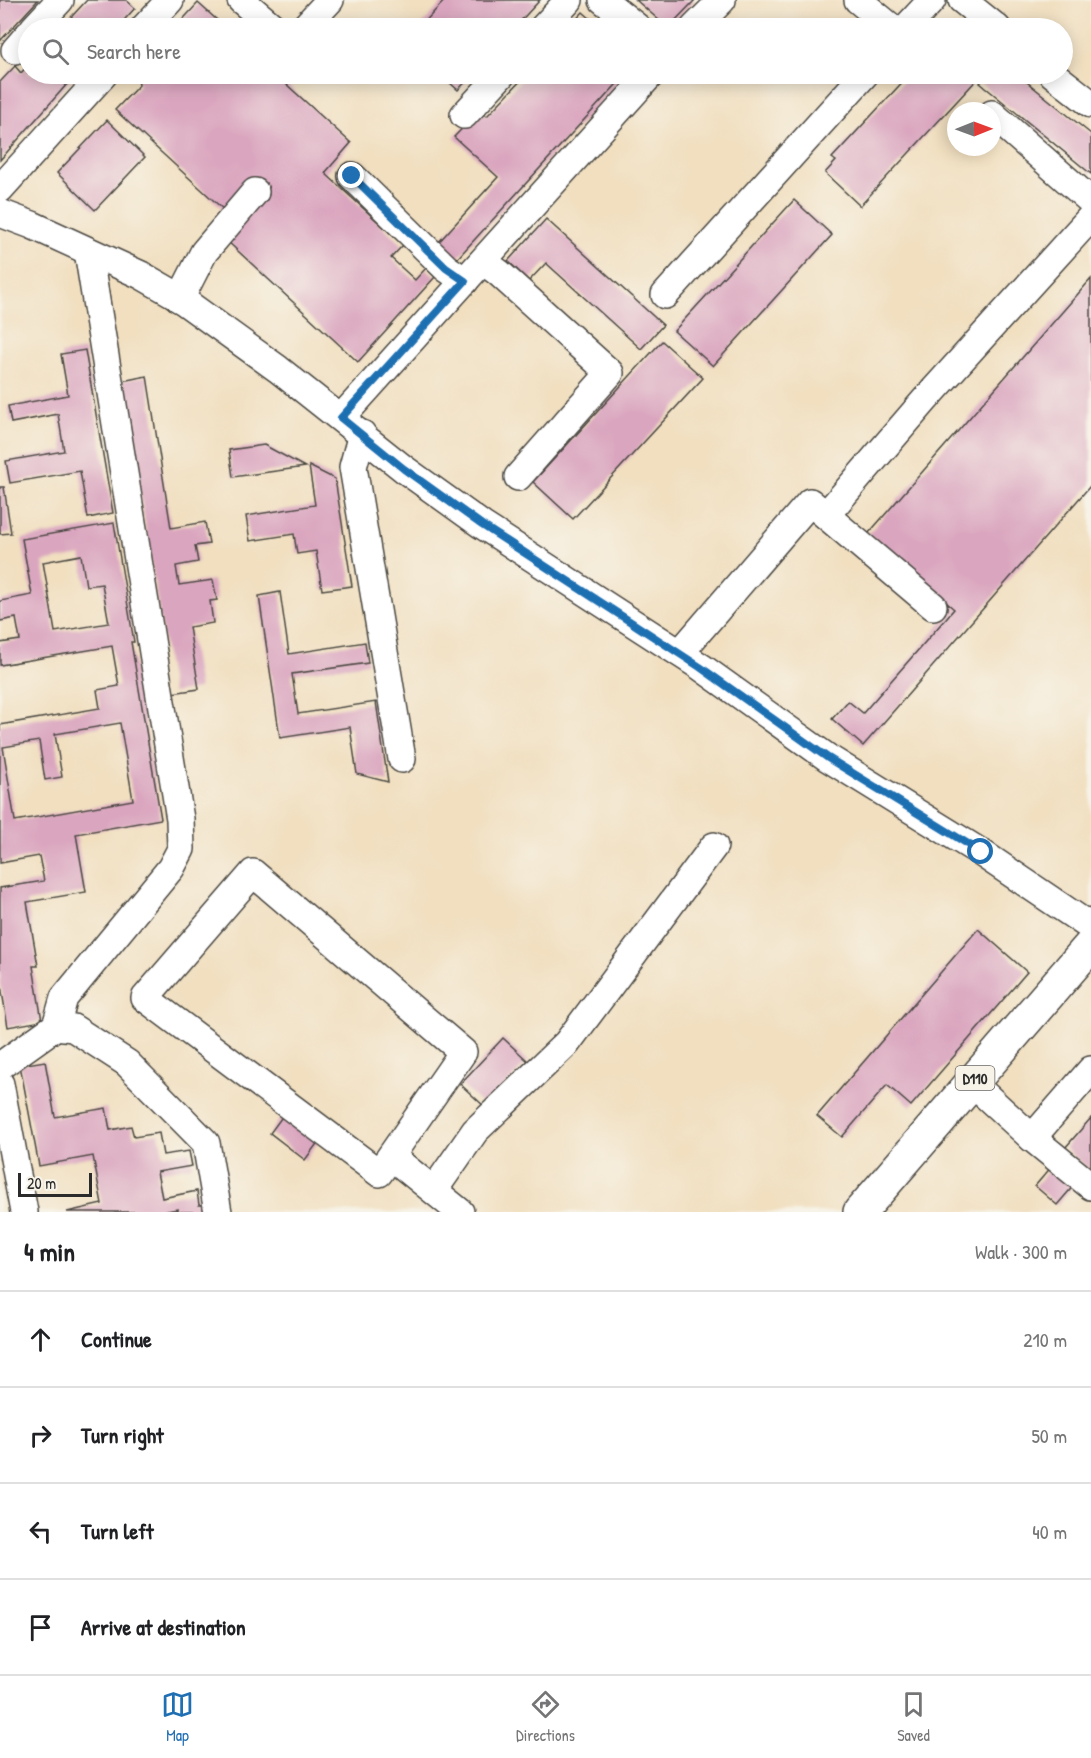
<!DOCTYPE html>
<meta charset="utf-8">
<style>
:root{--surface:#fff;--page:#f2f2f2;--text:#202124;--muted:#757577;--line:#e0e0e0;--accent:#1f6fb2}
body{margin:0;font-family:"Patrick Hand",sans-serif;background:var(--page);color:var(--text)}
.compass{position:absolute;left:947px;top:102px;width:54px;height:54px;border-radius:50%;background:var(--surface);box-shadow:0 3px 15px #0003;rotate:89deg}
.scale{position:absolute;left:18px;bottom:15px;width:74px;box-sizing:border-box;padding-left:6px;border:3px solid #2b2b2b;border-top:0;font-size:16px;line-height:21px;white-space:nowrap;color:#2b2b2b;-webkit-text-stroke:4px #f7f3e8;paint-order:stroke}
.stop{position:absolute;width:18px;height:18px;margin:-14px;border:4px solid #1f6fb2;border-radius:50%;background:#fff}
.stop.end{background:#1f6fb2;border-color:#fff;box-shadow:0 2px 6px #0008}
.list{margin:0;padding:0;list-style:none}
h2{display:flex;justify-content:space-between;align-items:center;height:78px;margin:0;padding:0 24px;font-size:26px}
h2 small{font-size:20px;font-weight:400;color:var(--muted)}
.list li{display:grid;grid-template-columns:39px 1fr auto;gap:18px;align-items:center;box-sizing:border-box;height:96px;padding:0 24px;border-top:2px solid var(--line)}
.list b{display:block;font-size:22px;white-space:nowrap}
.list em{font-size:20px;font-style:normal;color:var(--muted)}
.icon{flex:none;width:33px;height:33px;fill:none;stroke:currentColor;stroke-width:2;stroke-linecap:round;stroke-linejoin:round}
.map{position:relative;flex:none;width:1091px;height:1212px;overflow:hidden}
.search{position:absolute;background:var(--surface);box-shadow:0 3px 15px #0003;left:18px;right:18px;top:18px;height:66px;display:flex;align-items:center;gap:15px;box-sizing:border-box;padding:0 21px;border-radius:33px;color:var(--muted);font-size:22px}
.sheet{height:462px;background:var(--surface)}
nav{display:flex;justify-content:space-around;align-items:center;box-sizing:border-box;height:84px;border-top:2px solid var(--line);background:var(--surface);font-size:16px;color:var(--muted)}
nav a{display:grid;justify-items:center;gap:3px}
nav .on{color:var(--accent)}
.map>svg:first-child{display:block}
</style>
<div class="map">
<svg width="1091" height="1212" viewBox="0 0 1091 1212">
<rect width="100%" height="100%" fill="#f7f3e8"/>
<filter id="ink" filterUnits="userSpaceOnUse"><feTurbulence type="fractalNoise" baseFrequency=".0167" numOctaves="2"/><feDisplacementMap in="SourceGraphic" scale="12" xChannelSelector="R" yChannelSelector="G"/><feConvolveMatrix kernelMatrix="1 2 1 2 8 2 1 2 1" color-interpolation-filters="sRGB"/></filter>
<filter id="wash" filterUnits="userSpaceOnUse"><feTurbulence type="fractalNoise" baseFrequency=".008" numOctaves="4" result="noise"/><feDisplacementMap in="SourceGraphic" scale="24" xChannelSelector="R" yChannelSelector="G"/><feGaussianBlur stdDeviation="1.35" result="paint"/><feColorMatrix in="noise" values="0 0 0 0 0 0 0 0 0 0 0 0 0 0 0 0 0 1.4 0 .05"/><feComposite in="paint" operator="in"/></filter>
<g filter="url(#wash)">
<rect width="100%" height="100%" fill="#f1dfc0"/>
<g id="blocks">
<g fill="#daa6bf" fill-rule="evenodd">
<polygon points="0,0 38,0 0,41"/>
<polygon points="87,0 126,0 135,8 117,28 61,28"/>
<polygon points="445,0 540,0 514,28 419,28"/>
<polygon points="636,0 695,0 668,28"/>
<polygon points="198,3 226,28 175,28"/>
<polygon points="583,12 601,28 568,28"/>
<polygon points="28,65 28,74 76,74 0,160 0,82 15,66 21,73"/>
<polygon points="137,74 275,74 351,143 325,173 403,245 391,258 415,280 426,268 435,277 358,362 226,240 224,210 115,110 139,85"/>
<polygon points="440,74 473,74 458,90"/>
<polygon points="527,74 626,74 455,261 437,244 498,177 454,137 480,110 487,116"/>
<polygon points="910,74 982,74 860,206 825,173 836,161 832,158"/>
<polygon points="988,74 1017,74 1091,134 1091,174 980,83"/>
<polygon points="107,120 145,157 95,210 57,173"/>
<polygon points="794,200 832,235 713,366 674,331"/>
<polygon points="546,219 663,325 641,349 546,263 529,281 508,261"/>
<polygon points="1091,279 1091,485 863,746 832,719 848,701 863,713 954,609 868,534"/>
<polygon points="662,341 703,378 573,519 533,482"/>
<polygon points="85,350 113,513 88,518 80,471 10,483 6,461 64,451 58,414 11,423 8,406 68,395 61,354"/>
<polygon points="147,376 171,528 205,522 209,544 195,546 198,562 176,566 179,585 213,580 217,600 210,601 213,623 189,627 199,689 172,693 122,381"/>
<polygon points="264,445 305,467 233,477 229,450"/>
<polygon points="309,466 335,479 352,586 322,590 316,551 297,554 294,534 250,541 246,516 315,505"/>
<polygon points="0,487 4,487 11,533 0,534"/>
<path d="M114 523 134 642H131L161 819 76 834 86 892 27 902 38 966H33L42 1021 8 1027 0 980V888L44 881 39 856 0 863V725L100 708 97 690 119 686 112 646 0 665V643L20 640 16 618 0 621V601L32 595 22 539ZM81 555 86 586 102 584 109 623 55 632 43 562ZM120 723 133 800 15 821 3 747 39 741 45 780 62 777 55 734Z"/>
<polygon points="280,592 289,654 365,642 368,663 292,674 298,714 376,702 388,782 357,774 350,727 280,738 259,596"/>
<polygon points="978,929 1027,972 911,1106 887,1085 842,1137 817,1116"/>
<polygon points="503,1038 528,1061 485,1107 460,1084"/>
<polygon points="45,1061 55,1117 106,1108 110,1130 131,1126 134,1137 159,1133 163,1155 189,1151 192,1166 157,1172 162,1198 197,1191 199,1205 203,1205 204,1212 178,1212 178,1209 162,1212 67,1212 102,1204 93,1156 39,1166 20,1065"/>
<polygon points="284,1114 319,1141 305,1160 270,1133"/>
<polygon points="1091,1118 1091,1171 1065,1148"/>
<polygon points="1053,1165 1075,1184 1057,1205 1035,1186"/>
</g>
</g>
</g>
<g filter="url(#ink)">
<use href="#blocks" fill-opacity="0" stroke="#494641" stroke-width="1.5"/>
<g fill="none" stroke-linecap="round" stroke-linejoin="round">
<g stroke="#494641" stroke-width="30">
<g id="minor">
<polyline points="241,0 274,28"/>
<polyline points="603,0 638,28"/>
<polyline points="858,0 892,28"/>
<polyline points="962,0 997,28"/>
<polyline points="34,28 60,0"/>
<polyline points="144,28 170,0"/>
<polyline points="304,28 330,0"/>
<polyline points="543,28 569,0"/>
<polyline points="694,28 722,0"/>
<polyline points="906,28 932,0"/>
<polyline points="15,50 28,35"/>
<polyline points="1053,74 1091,104"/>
<polyline points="992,114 1091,201"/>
<polyline points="464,115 502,74"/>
<polyline points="352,176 446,268 465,281"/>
<polyline points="0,189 104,74"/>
<polyline points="0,213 32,225 141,275 174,294 278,369 404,469 482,525 701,667 828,758 980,852 1091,927"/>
<polyline points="88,251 180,819 181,849 171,868 64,998 56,1026 73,1028 127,1063 206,1143 218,1212"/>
<polyline points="483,261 499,273 610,373 518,477"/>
<polyline points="665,295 865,74"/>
<polyline points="180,299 204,252 255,192"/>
<polyline points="341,418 651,74"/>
<polyline points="362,434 353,467 402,759"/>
<polyline points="826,515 925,400 1091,217"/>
<polyline points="680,653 810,502 933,606"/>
<polygon points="253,873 463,1052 379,1173 145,998"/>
<polyline points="0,1066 56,1026"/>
<polyline points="972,1083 1032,1138 1091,1186"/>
<polyline points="0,1084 24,1212"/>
<polyline points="1032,1138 1091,1070"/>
<polyline points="392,1157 460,1212"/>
<polyline points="434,1190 475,1131 567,1043 714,846"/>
</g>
</g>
<g stroke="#494641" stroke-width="36">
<polyline id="major" points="860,1212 1091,945"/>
</g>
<use href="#minor" stroke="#fff" stroke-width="27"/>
<use href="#major" stroke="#fff" stroke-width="33"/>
</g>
</g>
<g fill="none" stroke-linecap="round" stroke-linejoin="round" filter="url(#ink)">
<polyline stroke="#1f6fb2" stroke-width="8" points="352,176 446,268 465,281 341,418 404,469 482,525 700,667 828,758 981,852"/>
</g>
<g text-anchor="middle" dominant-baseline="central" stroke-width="4.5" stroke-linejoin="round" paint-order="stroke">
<rect fill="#f7f3e8" stroke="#686764" stroke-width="1.5" x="955.5" y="1066" width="39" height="24" rx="4.5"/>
<g font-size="15" font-weight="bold" fill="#2b2b2b">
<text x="975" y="1078">D110</text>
</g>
</g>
</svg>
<svg class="compass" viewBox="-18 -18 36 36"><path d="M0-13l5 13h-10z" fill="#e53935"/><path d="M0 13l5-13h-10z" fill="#757577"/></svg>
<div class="scale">20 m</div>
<div class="stop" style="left:981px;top:852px"></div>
<div class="stop end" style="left:352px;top:176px"></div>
<div class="search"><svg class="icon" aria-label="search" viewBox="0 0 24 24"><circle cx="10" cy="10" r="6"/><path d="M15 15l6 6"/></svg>Search here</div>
</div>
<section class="sheet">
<h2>4 min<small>Walk · 300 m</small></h2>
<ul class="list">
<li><svg class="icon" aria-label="ahead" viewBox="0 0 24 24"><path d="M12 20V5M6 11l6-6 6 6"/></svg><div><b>Continue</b></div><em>210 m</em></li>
<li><svg class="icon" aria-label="right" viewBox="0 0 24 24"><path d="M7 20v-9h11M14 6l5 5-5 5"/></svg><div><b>Turn right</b></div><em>50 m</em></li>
<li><svg class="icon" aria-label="left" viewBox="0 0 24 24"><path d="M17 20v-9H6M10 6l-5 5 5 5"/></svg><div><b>Turn left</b></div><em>40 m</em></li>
<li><svg class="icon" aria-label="arrive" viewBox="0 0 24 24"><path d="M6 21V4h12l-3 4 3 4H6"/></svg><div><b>Arrive at destination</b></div></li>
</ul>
</section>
<nav>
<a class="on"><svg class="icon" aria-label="map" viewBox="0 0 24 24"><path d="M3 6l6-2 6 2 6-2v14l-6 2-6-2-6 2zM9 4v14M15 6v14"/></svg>Map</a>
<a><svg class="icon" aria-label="directions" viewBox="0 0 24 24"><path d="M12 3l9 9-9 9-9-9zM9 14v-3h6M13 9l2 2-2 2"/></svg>Directions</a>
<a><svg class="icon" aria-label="saved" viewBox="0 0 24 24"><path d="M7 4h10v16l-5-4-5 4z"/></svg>Saved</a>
</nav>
